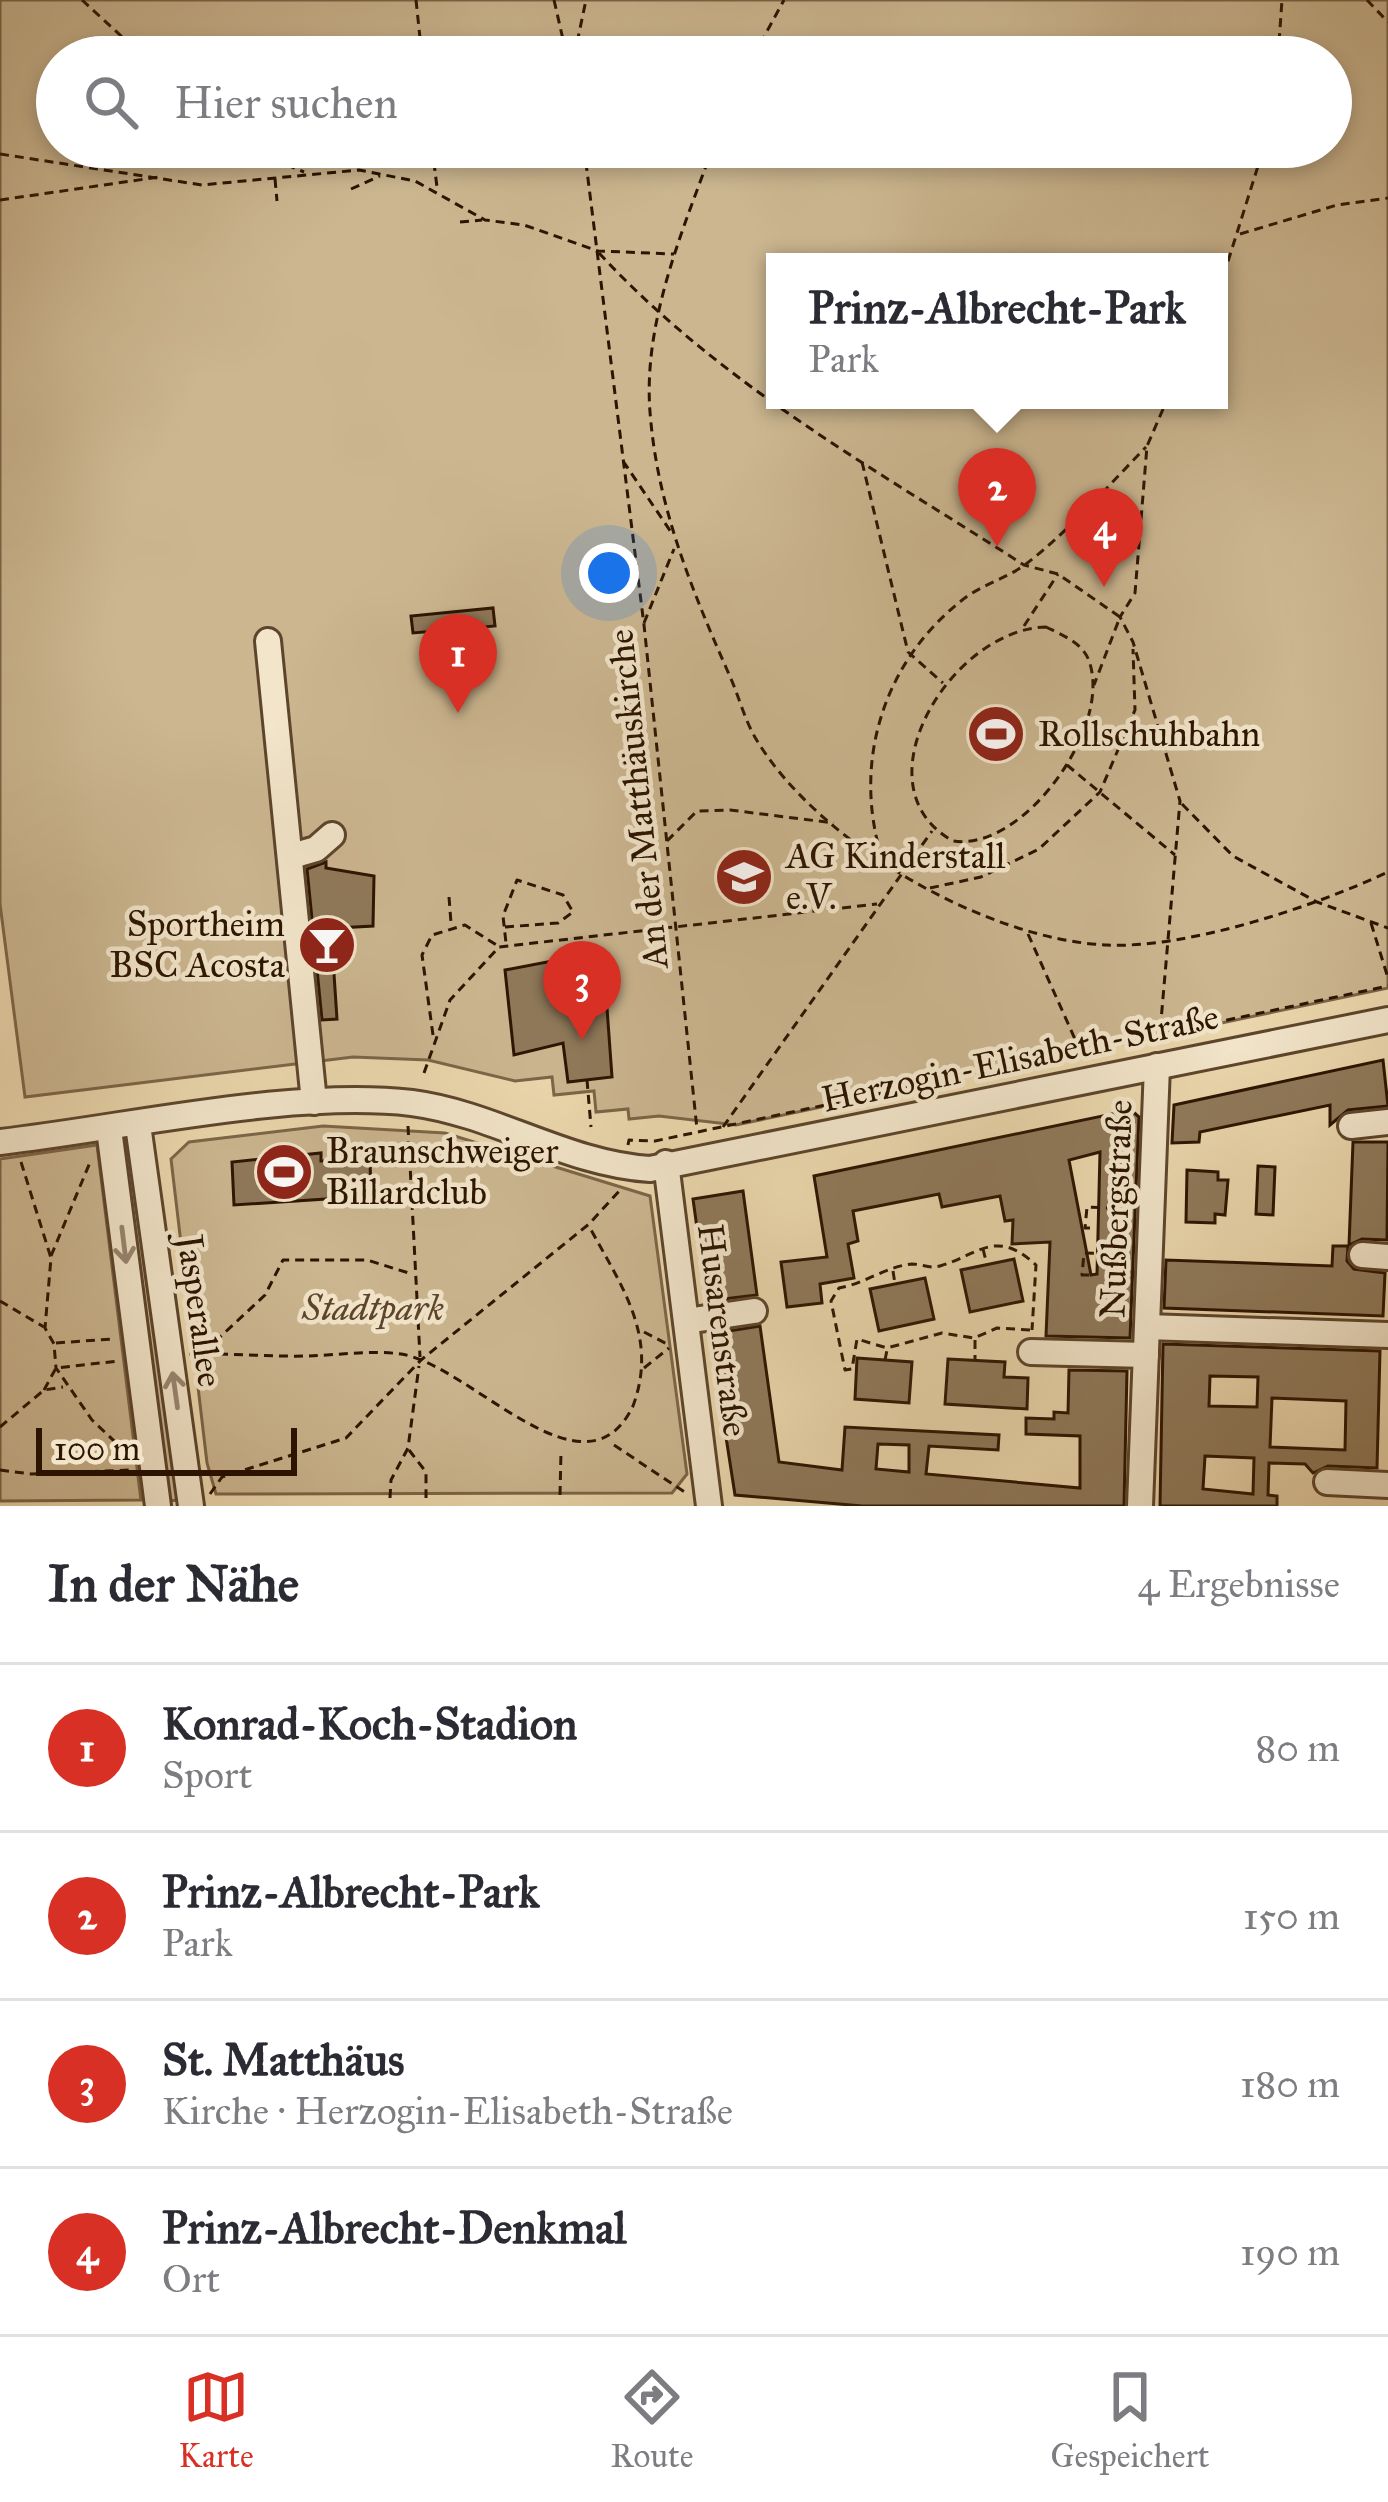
<!DOCTYPE html>
<html lang="de">
<meta charset="utf-8">
<style>
:root{--surface:#fff;--page:#f2f2f3;--text:#2b2b33;--muted:#7c7c81;--line:#e1e1e2;--accent:#d93025}
body{margin:0;font-family:"IM FELL Great Primer",serif;background:var(--page);color:var(--text)}
.scale{position:absolute;left:36px;bottom:30px;width:261px;box-sizing:border-box;padding-left:12px;border:6px solid #2c1401;border-top:0;font-size:33px;line-height:42px;white-space:nowrap;color:#2c1401;-webkit-text-stroke:9px #f2e5ca;paint-order:stroke}
.you{position:absolute;left:609px;top:573px;width:42px;height:42px;margin:-30px;border:9px solid #fff;border-radius:50%;background:#1a73e8;box-shadow:0 0 0 18px #1a73e833}
.badge{display:grid;place-items:center;width:78px;height:78px;border-radius:50%;background:var(--accent);color:#fff;font-size:39px;font-weight:700}
.pin{position:absolute;translate:-50% -99px;filter:drop-shadow(0 3px 6px #0008)}
.pin::after{content:'';position:absolute;top:63px;width:42px;height:36px;background:inherit;clip-path:polygon(0 0,100% 0,50% 100%)}
.popup{position:absolute;left:766px;top:253px;width:462px;height:156px;box-sizing:border-box;display:grid;place-content:center;border-radius:0px;background:var(--surface);filter:drop-shadow(0 3px 9px #0005);font-size:39px;white-space:nowrap;color:var(--muted)}
.popup b{font-size:45px;color:var(--text)}
.popup::after{content:'';position:absolute;left:50%;top:100%;margin-left:-24px;border:24px solid transparent;border-top-color:var(--surface)}
.list{margin:0;padding:0;list-style:none}
h2{display:flex;justify-content:space-between;align-items:center;height:156px;margin:0;padding:0 48px;font-size:51px}
h2 small{font-size:39px;font-weight:400;color:var(--muted)}
.list li{display:grid;grid-template-columns:78px 1fr auto;gap:36px;align-items:center;box-sizing:border-box;height:168px;padding:0 48px;border-top:3px solid var(--line)}
.list b{display:block;font-size:45px;white-space:nowrap}
.list p{margin:0;font-size:39px;white-space:nowrap;color:var(--muted)}
.list em{font-size:39px;font-style:normal;color:var(--muted)}
.icon{flex:none;width:66px;height:66px;fill:none;stroke:currentColor;stroke-width:2;stroke-linecap:round;stroke-linejoin:round}
.map{position:relative;flex:none;width:1388px;height:1506px;overflow:hidden}
.search{position:absolute;background:var(--surface);box-shadow:0 6px 18px #0003;left:36px;right:36px;top:36px;height:132px;display:flex;align-items:center;gap:30px;box-sizing:border-box;padding:0 42px;border-radius:66px;color:var(--muted);font-size:45px}
.sheet{height:828px;background:var(--surface)}
nav{display:flex;justify-content:space-around;align-items:center;box-sizing:border-box;height:168px;border-top:3px solid var(--line);background:var(--surface);font-size:33px;color:var(--muted)}
nav a{display:grid;justify-items:center;gap:6px}
nav .on{color:var(--accent)}
.map>svg:first-child{display:block}
</style>
<div class="map">
<svg width="1388" height="1506" viewBox="0 0 1388 1506">
<rect width="100%" height="100%" fill="#ebd7ad"/>
<filter id="stains"><feTurbulence type="fractalNoise" baseFrequency=".00167" numOctaves="4"/><feColorMatrix values="0 0 0 0 .2 0 0 0 0 .09 0 0 0 0 .02 0 0 0 .5 -.17"/></filter>
<radialGradient id="worn" r=".72"><stop offset=".6" stop-color="#630" stop-opacity="0"/><stop offset="1" stop-color="#630" stop-opacity=".3"/></radialGradient>
<g fill="#cbb690" stroke="#7c6548" stroke-width="3" fill-rule="evenodd">
<path d="M0 0H1388V988L736 1125 659 1116 629 1119 628 1109 596 1112 594 1091 554 1095 552 1077 515 1081 428 1060 353 1057 25 1097 0 904ZM57 57H1331V147H57ZM775 262H1219V400H775Z"/>
<polygon points="323,1126 445,1133 650,1196 687,1474 672,1493 216,1494 207,1463 171,1159 189,1142"/>
<polygon points="97,1145 141,1500 0,1501 0,1159"/>
<polygon points="134,1153 180,1500 166,1501 119,1156"/>
</g>
<g fill="#8f795a" stroke="#2c1401" stroke-width="3" fill-rule="evenodd">
<polygon points="493,608 495,626 413,633 411,616"/>
<polygon points="326,862 326,868 374,876 373,926 338,928 340,959 333,959 337,1019 322,1020 307,869"/>
<polygon points="763,866 763,888 726,888 726,867"/>
<polygon points="568,958 572,994 607,1008 612,1077 568,1082 563,1043 514,1055 505,970"/>
<polygon points="1383,1060 1388,1106 1348,1110 1330,1125 1330,1105 1200,1132 1199,1142 1172,1143 1174,1105"/>
<path d="M1131 1110 1139 1117 1130 1338 1046 1336 1050 1242 1012 1244 1013 1220 1005 1221 1000 1196 942 1207 939 1194 853 1211 858 1241 848 1244 854 1278 820 1284 822 1303 787 1307 781 1262 827 1257 814 1176ZM1100 1152 1097 1274 1091 1275 1069 1160Z"/>
<polygon points="1353,1142 1388,1142 1387,1240 1362,1239 1349,1245"/>
<polygon points="321,1153 321,1161 370,1160 371,1196 234,1205 232,1162"/>
<polygon points="1258,1166 1275,1167 1273,1215 1256,1214"/>
<polygon points="1187,1170 1218,1172 1218,1180 1228,1180 1225,1215 1215,1214 1215,1223 1186,1222"/>
<polygon points="743,1191 757,1295 707,1301 693,1199"/>
<polygon points="1333,1246 1348,1246 1347,1261 1354,1269 1385,1273 1383,1316 1164,1308 1166,1260 1332,1266"/>
<polygon points="1014,1259 1023,1301 970,1312 961,1270"/>
<polygon points="925,1278 934,1319 879,1331 870,1289"/>
<path d="M760 1326 779 1462 842 1470 845 1427 999 1435 998 1450 929 1446 926 1474 1080 1488V1436L1026 1434V1418L1054 1419V1412L1068 1413 1069 1370 1127 1371 1124 1506H862L735 1495 710 1334ZM878 1444 909 1445V1472L876 1469Z"/>
<path d="M1163 1344 1380 1351 1377 1468 1328 1466 1313 1473 1305 1464 1269 1463 1268 1495 1277 1496V1506H1160ZM1210 1376 1258 1377 1257 1407 1209 1406ZM1272 1398 1346 1401 1345 1450 1270 1447ZM1205 1456 1254 1458 1253 1494 1203 1489Z"/>
<polygon points="857,1358 912,1362 909,1403 855,1399"/>
<polygon points="948,1359 1005,1362 1004,1377 1028,1378 1027,1409 945,1404"/>
</g>
<g fill="none" stroke-linecap="round" stroke-linejoin="round">
<g stroke="#5c452c" stroke-width="30">
<g id="minor">
<polyline points="268,641 314,1102"/>
<polyline points="292,856 316,849 332,835"/>
<polyline points="138,1125 191,1506"/>
<polyline points="1351,1126 1388,1122"/>
<polyline points="109,1129 158,1506"/>
<path d="M0 1142C124 1128 291 1089 412 1103 495 1114 567 1164 650 1169L1388 1020"/>
<polyline points="666,1163 709,1506"/>
<polyline points="1362,1255 1388,1257"/>
<polyline points="686,1321 754,1311"/>
<polyline points="1147,1327 1388,1335"/>
<polyline points="1031,1352 1146,1355"/>
<polyline points="1327,1482 1388,1485"/>
<polyline points="1140,1506 1157,1066"/>
</g>
</g>
<g stroke="#2c1401" stroke-width="3" stroke-dasharray="9 6" stroke-linecap="butt">
<polyline points="82,0 144,57"/>
<polyline points="416,0 422,57"/>
<polyline points="554,0 567,57"/>
<polyline points="1367,0 1388,22"/>
<polyline points="574,57 586,0"/>
<polyline points="753,57 784,0"/>
<polyline points="1278,57 1282,0"/>
<polyline points="245,147 304,172"/>
<polyline points="432,147 437,187"/>
<polyline points="584,147 644,625 697,1129"/>
<path d="M713 147C683 230 643 321 650 412 657 505 691 588 728 672 738 693 744 719 756 739 819 844 987 940 1107 945 1187 949 1316 906 1388 872"/>
<polyline points="0,154 202,185 359,170 415,181 485,220 524,225 598,251 674,254"/>
<polyline points="275,179 277,201"/>
<polyline points="351,189 380,176"/>
<polyline points="0,200 159,177"/>
<polyline points="460,222 482,220"/>
<polyline points="1240,234 1337,205 1388,198"/>
<path d="M599 253C720 384 875 469 1024 565L1058 574 1120 617 1094 685"/>
<polyline points="1219,290 1264,147"/>
<polyline points="623,461 671,532"/>
<polyline points="862,462 908,652 943,683"/>
<polyline points="644,623 674,549"/>
<polyline points="1024,626 1058,574"/>
<path d="M1046 627C1062 635 1083 643 1089 661 1113 726 1024 852 953 841 855 787 951 629 1046 627Z"/>
<polyline points="1067,765 1175,855"/>
<polyline points="1182,804 1233,856 1317,902 1388,928"/>
<polyline points="667,841 697,811 730,810 834,823"/>
<path d="M882 858C852 763 883 663 961 601 980 585 1006 579 1026 564 1070 530 1108 486 1146 447"/>
<polyline points="930,888 981,877 1039,849 1100,792 1135,710 1133,649"/>
<polyline points="449,897 451,923"/>
<polyline points="1371,923 1388,978"/>
<polyline points="505,927 558,923 573,912 563,895 517,880 503,916 506,943"/>
<polyline points="1028,934 1083,1057"/>
<polyline points="433,1035 422,955 432,935 465,925 498,946"/>
<polyline points="1159,1044 1180,801 1133,642 1120,617 1135,593 1147,446 1167,400"/>
<polyline points="424,1073 450,1000 499,947 877,904"/>
<polyline points="587,1080 591,1127"/>
<polyline points="408,1126 420,1357"/>
<polyline points="723,1127 932,831"/>
<polyline points="628,1145 629,1140 655,1141 1388,986"/>
<polyline points="21,1162 51,1258 45,1328 54,1344 56,1368 92,1420 130,1456"/>
<polyline points="1090,1228 1085,1228 1087,1207 1131,1209"/>
<polyline points="983,1249 987,1265"/>
<polyline points="51,1256 91,1160"/>
<polyline points="893,1271 895,1284"/>
<polyline points="1089,1275 1082,1275 1084,1253 1129,1254"/>
<polyline points="0,1301 44,1327"/>
<path d="M1030 1330 997 1328 974 1338 942 1333 887 1348 857 1339 852 1369 845 1370 831 1301 839 1288C864 1284 887 1266 912 1264 922 1264 930 1269 940 1266 980 1254 996 1228 1036 1265L1032 1330"/>
<polyline points="644,1332 667,1344"/>
<polyline points="975,1340 975,1361"/>
<polyline points="56,1343 112,1339"/>
<polyline points="204,1352 265,1295 283,1260 367,1260 412,1274"/>
<path d="M189 1354C229 1353 269 1357 309 1356 338 1355 372 1350 401 1354 471 1365 585 1506 633 1406 659 1336 621 1286 589 1226"/>
<polyline points="885,1360 887,1350"/>
<polyline points="644,1368 669,1348"/>
<polyline points="44,1390 56,1368 118,1361"/>
<polyline points="0,1427 44,1390 63,1387"/>
<polyline points="614,1445 686,1493"/>
<polyline points="409,1450 426,1472 426,1498"/>
<polyline points="0,1470 31,1474 130,1470"/>
<polyline points="210,1494 222,1477 346,1438 421,1360 589,1224 621,1189"/>
<polyline points="560,1495 561,1452"/>
<polyline points="390,1498 391,1480 408,1448 419,1366"/>
</g>
<use href="#minor" stroke="#f2e5ca" stroke-width="24"/>
</g>
<defs><path id="oneway-shaft" d="M-6 0H5M1.5-3L5.5 0L1.5 3" fill="none" stroke-width="1.6" stroke-linecap="round" stroke-linejoin="round" transform="scale(3)"/></defs>
<g stroke="#998770">
<use href="#oneway-shaft" transform="translate(124 1245) rotate(83)"/>
<use href="#oneway-shaft" transform="translate(175 1390) rotate(-98)"/>
</g>
<defs>
<g id="stadium-disc" transform="scale(3)"><circle r="9.5" fill="#8f2418" stroke="#f2e5ca"/><path d="M0-5a6.5 5 0 1 0 0 10a6.5 5 0 1 0 0-10ZM-3.5-1.8h7v3.6h-7Z" fill="#fff"/></g>
<g id="school-disc" transform="scale(3)"><circle r="9.5" fill="#8f2418" stroke="#f2e5ca"/><path d="M0-5L7-2L0 1L-7-2ZM-4 1L0 2.5L4 1V4Q0 6-4 4Z" fill="#fff"/></g>
<g id="bar-disc" transform="scale(3)"><circle r="9.5" fill="#8f2418" stroke="#f2e5ca"/><path d="M-6-5H6L.8 .8V4.5H3.5V6h-7V4.5H-.8V.8Z" fill="#fff"/></g>
</defs>
<g fill-rule="evenodd">
<use href="#stadium-disc" x="996" y="734"/>
<use href="#school-disc" x="744" y="877"/>
<use href="#bar-disc" x="327" y="945"/>
<use href="#stadium-disc" x="284" y="1172"/>
</g>
<g text-anchor="middle" dominant-baseline="central" stroke-width="9" stroke-linejoin="round" paint-order="stroke">
<g font-size="36" fill="#2c1401" stroke="#f2e5ca" text-anchor="start">
<text x="1038" y="734">Rollschuhbahn</text>
<text x="786" y="856">AG Kinderstall<tspan x="786" dy="41">e.V.</tspan></text>
<text x="285" y="924" text-anchor="end">Sportheim<tspan x="285" dy="41">BSC Acosta</tspan></text>
<text x="326" y="1151">Braunschweiger<tspan x="326" dy="41">Billardclub</tspan></text>
</g>
<g font-size="36" fill="#2c1401" stroke="#f2e5ca">
<text transform="translate(638 799) rotate(-96)">An der Matthäuskirche</text>
<text transform="translate(1020 1058) rotate(-12)">Herzogin-Elisabeth-Straße</text>
<text transform="translate(1116 1209) rotate(-88)">Nußbergstraße</text>
<text transform="translate(200 1311) rotate(82)">Jasperallee</text>
<text transform="translate(723 1330) rotate(83)">Husarenstraße</text>
</g>
<g font-size="36" font-style="italic" fill="#5c452c" stroke="#f2e5ca">
<text x="373" y="1308">Stadtpark</text>
</g>
</g>
<rect width="100%" height="100%" filter="url(#stains)"/>
<rect width="100%" height="100%" fill="url(#worn)"/>
</svg>
<div class="scale">100 m</div>
<div class="you"></div>
<div class="pin badge" style="left:458px;top:713px">1</div>
<div class="pin badge" style="left:997px;top:547px">2</div>
<div class="popup"><b>Prinz-Albrecht-Park</b>Park</div>
<div class="pin badge" style="left:582px;top:1040px">3</div>
<div class="pin badge" style="left:1104px;top:587px">4</div>
<div class="search"><svg class="icon" aria-label="search" viewBox="0 0 24 24"><circle cx="10" cy="10" r="6"/><path d="M15 15l6 6"/></svg>Hier suchen</div>
</div>
<section class="sheet">
<h2>In der Nähe<small>4 Ergebnisse</small></h2>
<ul class="list">
<li><span class="badge">1</span><div><b>Konrad-Koch-Stadion</b><p>Sport</p></div><em>80 m</em></li>
<li><span class="badge">2</span><div><b>Prinz-Albrecht-Park</b><p>Park</p></div><em>150 m</em></li>
<li><span class="badge">3</span><div><b>St. Matthäus</b><p>Kirche · Herzogin-Elisabeth-Straße</p></div><em>180 m</em></li>
<li><span class="badge">4</span><div><b>Prinz-Albrecht-Denkmal</b><p>Ort</p></div><em>190 m</em></li>
</ul>
</section>
<nav>
<a class="on"><svg class="icon" aria-label="map" viewBox="0 0 24 24"><path d="M3 6l6-2 6 2 6-2v14l-6 2-6-2-6 2zM9 4v14M15 6v14"/></svg>Karte</a>
<a><svg class="icon" aria-label="directions" viewBox="0 0 24 24"><path d="M12 3l9 9-9 9-9-9zM9 14v-3h6M13 9l2 2-2 2"/></svg>Route</a>
<a><svg class="icon" aria-label="saved" viewBox="0 0 24 24"><path d="M7 4h10v16l-5-4-5 4z"/></svg>Gespeichert</a>
</nav>
